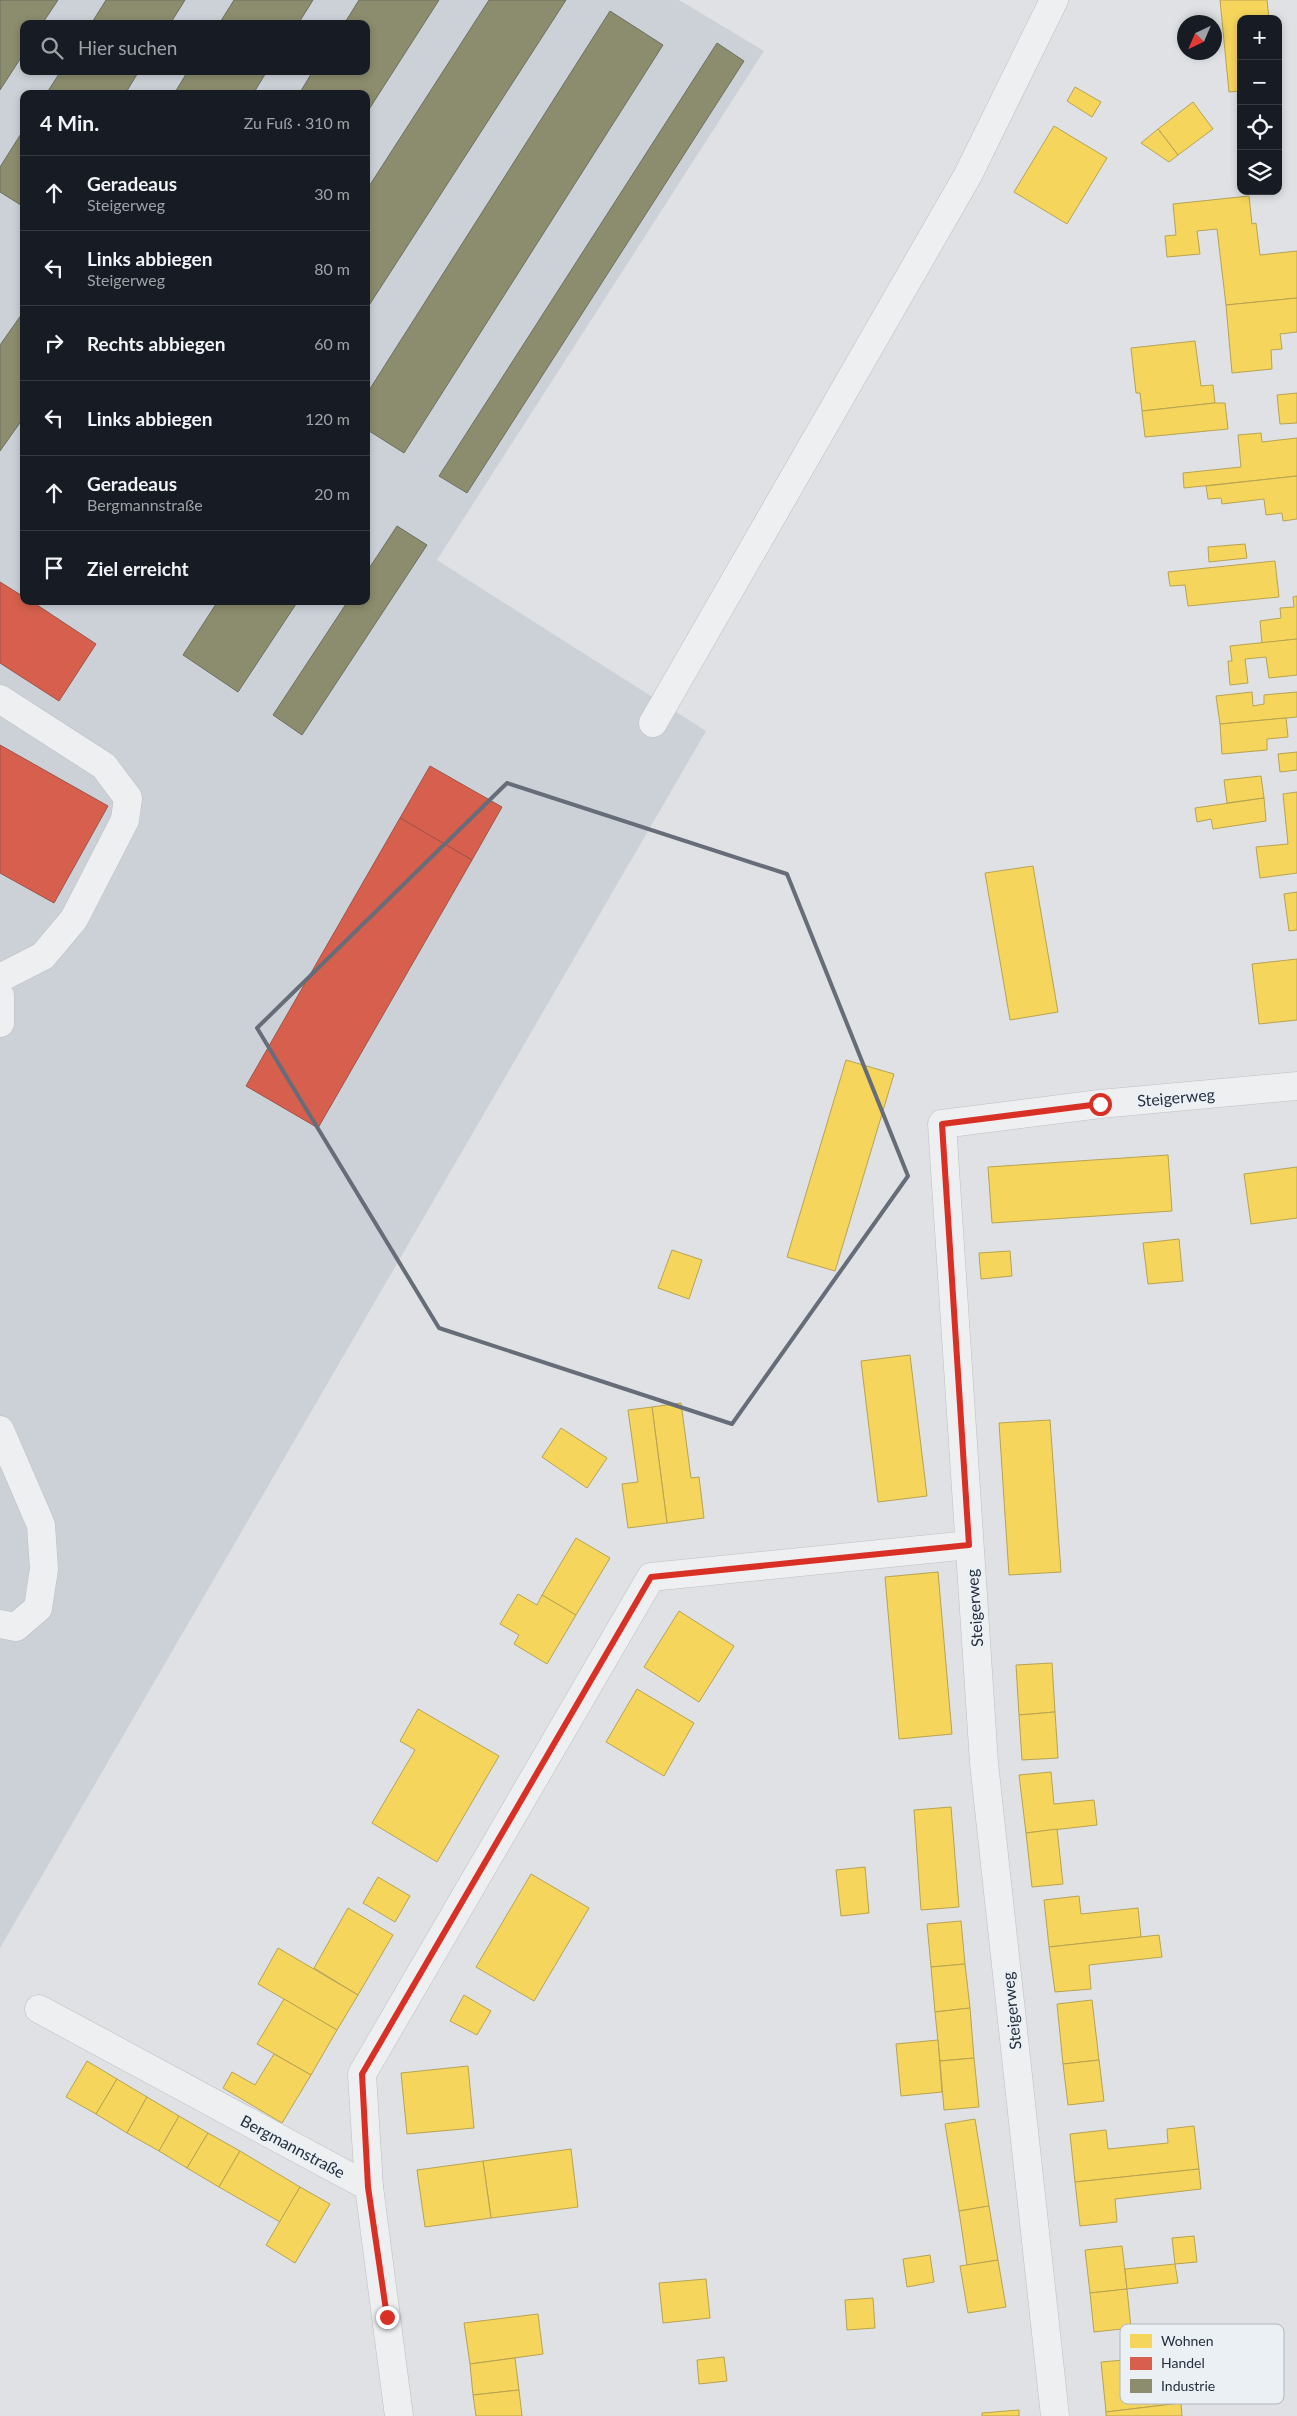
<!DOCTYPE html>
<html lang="de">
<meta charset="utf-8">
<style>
:root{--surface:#171b24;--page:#20242c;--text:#f1f3f6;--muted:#9ea1a6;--line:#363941}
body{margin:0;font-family:Lato,sans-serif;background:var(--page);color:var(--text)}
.controls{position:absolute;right:15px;top:15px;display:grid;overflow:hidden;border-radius:10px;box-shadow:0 2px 8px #0003}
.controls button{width:45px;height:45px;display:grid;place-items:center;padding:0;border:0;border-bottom:1px solid var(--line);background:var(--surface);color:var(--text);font:25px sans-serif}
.compass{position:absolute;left:1177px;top:15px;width:45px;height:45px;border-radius:50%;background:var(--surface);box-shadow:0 2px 8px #0003;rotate:224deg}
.stop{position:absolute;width:15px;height:15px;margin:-11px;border:4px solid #d93025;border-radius:50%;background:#fff}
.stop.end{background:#d93025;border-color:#fff;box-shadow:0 1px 5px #0008}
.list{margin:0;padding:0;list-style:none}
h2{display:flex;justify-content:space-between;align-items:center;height:65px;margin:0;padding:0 20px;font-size:21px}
h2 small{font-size:16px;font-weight:400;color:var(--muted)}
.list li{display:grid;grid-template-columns:32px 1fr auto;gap:15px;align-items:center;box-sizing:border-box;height:75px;padding:0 20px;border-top:1px solid var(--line)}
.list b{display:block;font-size:19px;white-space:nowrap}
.list p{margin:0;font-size:16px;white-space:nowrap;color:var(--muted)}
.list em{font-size:16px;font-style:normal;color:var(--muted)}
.icon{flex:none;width:28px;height:28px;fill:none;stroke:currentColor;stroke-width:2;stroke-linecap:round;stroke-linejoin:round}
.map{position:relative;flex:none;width:1297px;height:2416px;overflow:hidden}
.search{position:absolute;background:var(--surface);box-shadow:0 2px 8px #0003;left:20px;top:20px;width:350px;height:55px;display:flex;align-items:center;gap:12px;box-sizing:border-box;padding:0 18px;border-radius:10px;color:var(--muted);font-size:19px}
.panel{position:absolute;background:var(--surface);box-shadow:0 2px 8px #0003;left:20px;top:90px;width:350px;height:515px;border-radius:10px}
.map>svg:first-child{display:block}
</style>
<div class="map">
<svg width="1297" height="2416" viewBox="0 0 1297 2416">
<rect width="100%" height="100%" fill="#dfe1e4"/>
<path fill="#ccd1d8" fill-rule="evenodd" d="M0 0H679L764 51 437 560 706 731 0 1948ZM24 24H366V71H24ZM24 94H366V601H24Z"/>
<g fill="#f6d55c" stroke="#b7a353">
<polygon points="1220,0 1267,0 1269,19 1241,19 1241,91 1229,92"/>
<polygon points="1075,87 1101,102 1092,117 1067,101"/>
<polygon points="1193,102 1213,129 1178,155 1158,129"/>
<polygon points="1054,126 1107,158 1067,224 1014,192"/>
<polygon points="1158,129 1178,155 1169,162 1141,143"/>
<polygon points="1249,196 1252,224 1256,223 1260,255 1297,251 1297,298 1226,305 1217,229 1197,231 1200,254 1167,257 1165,236 1176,235 1173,204"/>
<polygon points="1297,298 1297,332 1280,334 1282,349 1271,350 1272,369 1232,373 1226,305"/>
<polygon points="1195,341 1201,386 1213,385 1215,403 1142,411 1140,393 1136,393 1131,348"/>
<polygon points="1297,393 1297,423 1280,424 1277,395"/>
<polygon points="1215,403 1225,403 1228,429 1145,437 1142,411"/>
<polygon points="1261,433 1262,442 1297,438 1297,476 1184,488 1183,473 1241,467 1238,435"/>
<polygon points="1297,476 1297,519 1283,521 1282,513 1266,515 1264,499 1222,504 1221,498 1208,499 1206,486"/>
<polygon points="1245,544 1247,558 1209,562 1208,547"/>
<polygon points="1275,561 1279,597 1188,606 1185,585 1170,586 1168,572"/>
<polygon points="1297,596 1297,639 1262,643 1260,621 1281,618 1280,608 1294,607 1293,597"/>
<polygon points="1297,639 1297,675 1269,678 1266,657 1245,659 1248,683 1230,685 1228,661 1232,661 1230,646"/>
<polygon points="1252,692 1253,706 1264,704 1264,695 1297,692 1297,717 1220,724 1216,696"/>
<polygon points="1286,718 1288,737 1267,739 1267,750 1222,754 1220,724"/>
<polygon points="1297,752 1297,770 1280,772 1278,754"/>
<polygon points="1261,776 1264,798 1227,803 1224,780"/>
<polygon points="1297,792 1297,873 1260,878 1256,847 1288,844 1283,794"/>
<polygon points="1264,798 1266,821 1213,829 1211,819 1197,822 1195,808"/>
<polygon points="1033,866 1058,1012 1010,1020 985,873"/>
<polygon points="1297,892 1297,930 1289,931 1284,894"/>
<polygon points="1297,959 1297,1020 1259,1024 1252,964"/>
<polygon points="846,1060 894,1074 835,1271 787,1257"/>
<polygon points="1168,1155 1172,1211 992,1223 988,1167"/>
<polygon points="1297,1167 1297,1218 1251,1224 1244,1174"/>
<polygon points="1179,1239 1183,1281 1148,1284 1143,1243"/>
<polygon points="672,1250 702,1260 689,1299 658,1288"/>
<polygon points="1010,1251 1012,1276 981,1279 979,1253"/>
<polygon points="910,1355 927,1496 878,1502 861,1361"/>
<polygon points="681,1403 691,1478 699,1477 704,1518 667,1523 652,1407"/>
<polygon points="652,1407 667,1523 628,1528 622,1484 638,1482 628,1410"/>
<polygon points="1050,1420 1061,1572 1009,1575 999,1423"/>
<polygon points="561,1428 607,1458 587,1488 542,1457"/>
<polygon points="576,1538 610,1558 576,1615 542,1595"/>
<polygon points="938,1572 952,1734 899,1739 885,1577"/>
<polygon points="518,1594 537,1605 542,1595 576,1615 547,1664 514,1644 519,1635 500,1624"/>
<polygon points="679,1611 734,1646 699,1702 644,1667"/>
<polygon points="1052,1663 1055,1712 1019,1715 1016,1665"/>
<polygon points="637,1689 694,1723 664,1776 606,1742"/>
<polygon points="418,1709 499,1756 437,1862 372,1823 415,1750 400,1741"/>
<polygon points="1055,1712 1058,1758 1022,1760 1019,1715"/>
<polygon points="1051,1772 1054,1804 1094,1800 1097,1825 1026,1833 1019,1775"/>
<polygon points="951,1807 959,1907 921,1910 914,1810"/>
<polygon points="1057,1829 1063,1884 1032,1887 1026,1833"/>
<polygon points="865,1867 869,1913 841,1916 836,1870"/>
<polygon points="531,1874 589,1908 534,2001 476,1967"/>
<polygon points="378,1877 410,1896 395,1922 363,1903"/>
<polygon points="1079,1896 1081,1914 1138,1908 1141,1937 1049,1947 1044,1900"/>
<polygon points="348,1908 393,1935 358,1995 314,1968"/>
<polygon points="961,1921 965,1964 931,1967 927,1924"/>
<polygon points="1159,1935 1162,1957 1089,1965 1091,1989 1055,1992 1049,1947"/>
<polygon points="278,1948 358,1995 337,2030 258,1984"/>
<polygon points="965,1964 970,2008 935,2012 931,1967"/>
<polygon points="464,1995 491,2011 477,2035 450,2021"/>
<polygon points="284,1999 337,2030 311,2075 257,2044"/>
<polygon points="1092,2000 1099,2060 1063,2064 1057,2004"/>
<polygon points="970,2008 974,2058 940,2061 935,2012"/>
<polygon points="938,2040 942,2092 901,2096 896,2044"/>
<polygon points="274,2054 311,2075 282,2123 223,2088 232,2072 255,2085"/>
<polygon points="974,2058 979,2107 944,2110 940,2061"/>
<polygon points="1099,2060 1104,2101 1068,2105 1063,2064"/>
<polygon points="87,2061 117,2079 96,2114 66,2097"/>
<polygon points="468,2066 474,2128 407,2134 401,2073"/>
<polygon points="117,2079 147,2097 127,2133 96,2114"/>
<polygon points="147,2097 179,2116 159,2151 127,2133"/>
<polygon points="179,2116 208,2133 187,2168 159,2151"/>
<polygon points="975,2119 989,2206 959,2211 945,2124"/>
<polygon points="1194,2126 1199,2169 1075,2182 1070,2134 1106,2130 1108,2149 1168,2143 1167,2129"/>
<polygon points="208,2133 240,2151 219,2187 187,2168"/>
<polygon points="571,2149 578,2207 491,2218 483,2161"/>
<polygon points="240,2151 300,2187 280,2222 219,2187"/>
<polygon points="483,2161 491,2218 425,2227 417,2170"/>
<polygon points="1199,2169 1201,2189 1115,2199 1117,2222 1080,2226 1075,2182"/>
<polygon points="300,2187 330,2204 295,2263 266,2245"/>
<polygon points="989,2206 998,2260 967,2265 959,2211"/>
<polygon points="1194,2236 1197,2262 1175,2264 1172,2238"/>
<polygon points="1122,2246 1127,2289 1090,2293 1085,2250"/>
<polygon points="930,2255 934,2282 907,2287 903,2259"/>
<polygon points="998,2260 1006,2307 968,2313 960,2266"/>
<polygon points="1175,2264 1178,2283 1127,2289 1125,2269"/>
<polygon points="706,2279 710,2318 663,2323 659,2283"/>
<polygon points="1127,2289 1131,2328 1094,2332 1090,2293"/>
<polygon points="873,2298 875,2328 847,2330 845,2300"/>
<polygon points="538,2314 543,2354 470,2364 464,2323"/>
<polygon points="724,2357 727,2381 699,2384 697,2360"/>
<polygon points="515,2358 519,2390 473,2395 470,2364"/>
<polygon points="1136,2359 1138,2379 1177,2374 1181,2403 1106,2412 1101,2362"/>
<polygon points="519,2390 522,2416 476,2416 473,2395"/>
<polygon points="1181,2403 1182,2416 1106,2416 1106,2412"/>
<polygon points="1019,2410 1019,2416 982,2416 982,2413"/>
</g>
<g fill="#d6604d" stroke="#a15148">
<polygon points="0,582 24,597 24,601 31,601 96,644 59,701 0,663"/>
<polygon points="0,745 108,806 54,903 0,873"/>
<polygon points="430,766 502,807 472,860 400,818"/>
<polygon points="400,818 472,860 318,1128 246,1086"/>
</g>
<g fill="#8c8c6e" stroke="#6d7060">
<polygon points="0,0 58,0 42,24 24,24 24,53 0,90"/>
<polygon points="106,0 185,0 170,24 91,24"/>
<polygon points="234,0 313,0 298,24 219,24"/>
<polygon points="359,0 439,0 366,114 366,94 299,94 313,71 366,71 366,24 344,24"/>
<polygon points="489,0 566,0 366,310 366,191"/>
<polygon points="610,11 663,45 404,453 366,429 366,395"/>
<polygon points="717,43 744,61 467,493 439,476"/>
<polygon points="61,71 139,71 125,94 46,94"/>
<polygon points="188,71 267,71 253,94 174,94"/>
<polygon points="24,129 24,207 0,192 0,167"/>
<polygon points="24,311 24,417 0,451 0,345"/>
<polygon points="397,526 427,545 302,735 273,715 348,601 366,601 366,573"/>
<polygon points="218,601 298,601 238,692 183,655"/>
</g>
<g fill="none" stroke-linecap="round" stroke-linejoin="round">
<g stroke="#bdbfc2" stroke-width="29">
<g id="minor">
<polyline points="0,699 104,766 128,798 125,820 74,919 43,956 0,978"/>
<polyline points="653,723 968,175 1054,0"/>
<polyline points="0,996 0,1023"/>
<polyline points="0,1430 41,1525 44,1569 38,1608 16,1627 0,1624"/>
<polyline points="39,2009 369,2187 399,2416"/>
<polyline points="369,2187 362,2074 651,1577 969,1545"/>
<polyline points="1055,2416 984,1763 942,1124 1100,1104 1297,1086"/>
</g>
</g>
<use href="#minor" stroke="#eeeff1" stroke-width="28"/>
</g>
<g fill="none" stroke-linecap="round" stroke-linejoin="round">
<polyline stroke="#d93025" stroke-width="6" points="387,2317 368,2187 362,2074 651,1577 969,1545 942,1124 1100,1104"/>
</g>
<path fill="none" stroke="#666d78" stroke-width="4" stroke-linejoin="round" d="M507 783 787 874 908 1176 732 1424 439 1328 257 1028Z"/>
<g text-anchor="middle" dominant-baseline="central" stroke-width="5" stroke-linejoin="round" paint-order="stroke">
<g font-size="16" fill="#252f3e" stroke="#ebf0f5">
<text transform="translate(1176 1097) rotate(-5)">Steigerweg</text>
<text transform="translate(974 1608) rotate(-94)">Steigerweg</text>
<text transform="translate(1011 2011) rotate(-96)">Steigerweg</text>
<text transform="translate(293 2146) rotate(28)">Bergmannstraße</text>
</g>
</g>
<rect x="1120" y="2324" width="164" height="80" rx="8" fill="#ebf0f5" stroke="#b0b6be" stroke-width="1"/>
<rect x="1130" y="2334" width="22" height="14" fill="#f6d55c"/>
<rect x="1130" y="2357" width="22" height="13" fill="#d6604d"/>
<rect x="1130" y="2379" width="22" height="14" fill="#8c8c6e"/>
<g font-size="14" fill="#252f3e">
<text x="1161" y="2346">Wohnen</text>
<text x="1161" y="2368">Handel</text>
<text x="1161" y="2391">Industrie</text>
</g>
</svg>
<div class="controls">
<button>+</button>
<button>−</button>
<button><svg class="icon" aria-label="locate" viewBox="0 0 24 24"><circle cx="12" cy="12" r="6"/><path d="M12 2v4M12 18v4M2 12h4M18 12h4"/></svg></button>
<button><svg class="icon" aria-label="layers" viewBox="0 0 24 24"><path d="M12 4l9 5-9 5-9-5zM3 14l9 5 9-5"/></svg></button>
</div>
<svg class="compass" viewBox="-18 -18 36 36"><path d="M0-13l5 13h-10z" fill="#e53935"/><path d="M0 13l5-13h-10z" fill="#9ea1a6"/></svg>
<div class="stop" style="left:1100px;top:1104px"></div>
<div class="stop end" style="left:387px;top:2317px"></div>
<div class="search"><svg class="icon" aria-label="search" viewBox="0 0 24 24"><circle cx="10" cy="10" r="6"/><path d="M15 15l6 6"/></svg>Hier suchen</div>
<section class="panel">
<h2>4 Min.<small>Zu Fuß · 310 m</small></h2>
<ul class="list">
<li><svg class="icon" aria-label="ahead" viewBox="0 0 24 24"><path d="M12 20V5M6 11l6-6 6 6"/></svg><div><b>Geradeaus</b><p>Steigerweg</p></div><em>30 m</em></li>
<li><svg class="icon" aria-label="left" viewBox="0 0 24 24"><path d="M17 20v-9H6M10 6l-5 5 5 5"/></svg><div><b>Links abbiegen</b><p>Steigerweg</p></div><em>80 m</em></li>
<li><svg class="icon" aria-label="right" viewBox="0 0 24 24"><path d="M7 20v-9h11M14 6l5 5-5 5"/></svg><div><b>Rechts abbiegen</b></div><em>60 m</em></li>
<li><svg class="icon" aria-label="left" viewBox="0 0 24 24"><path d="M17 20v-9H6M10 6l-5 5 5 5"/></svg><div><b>Links abbiegen</b></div><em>120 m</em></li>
<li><svg class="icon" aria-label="ahead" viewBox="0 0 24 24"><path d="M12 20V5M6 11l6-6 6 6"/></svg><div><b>Geradeaus</b><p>Bergmannstraße</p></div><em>20 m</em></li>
<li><svg class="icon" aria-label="arrive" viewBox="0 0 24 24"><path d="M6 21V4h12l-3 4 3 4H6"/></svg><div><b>Ziel erreicht</b></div></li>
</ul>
</section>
</div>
